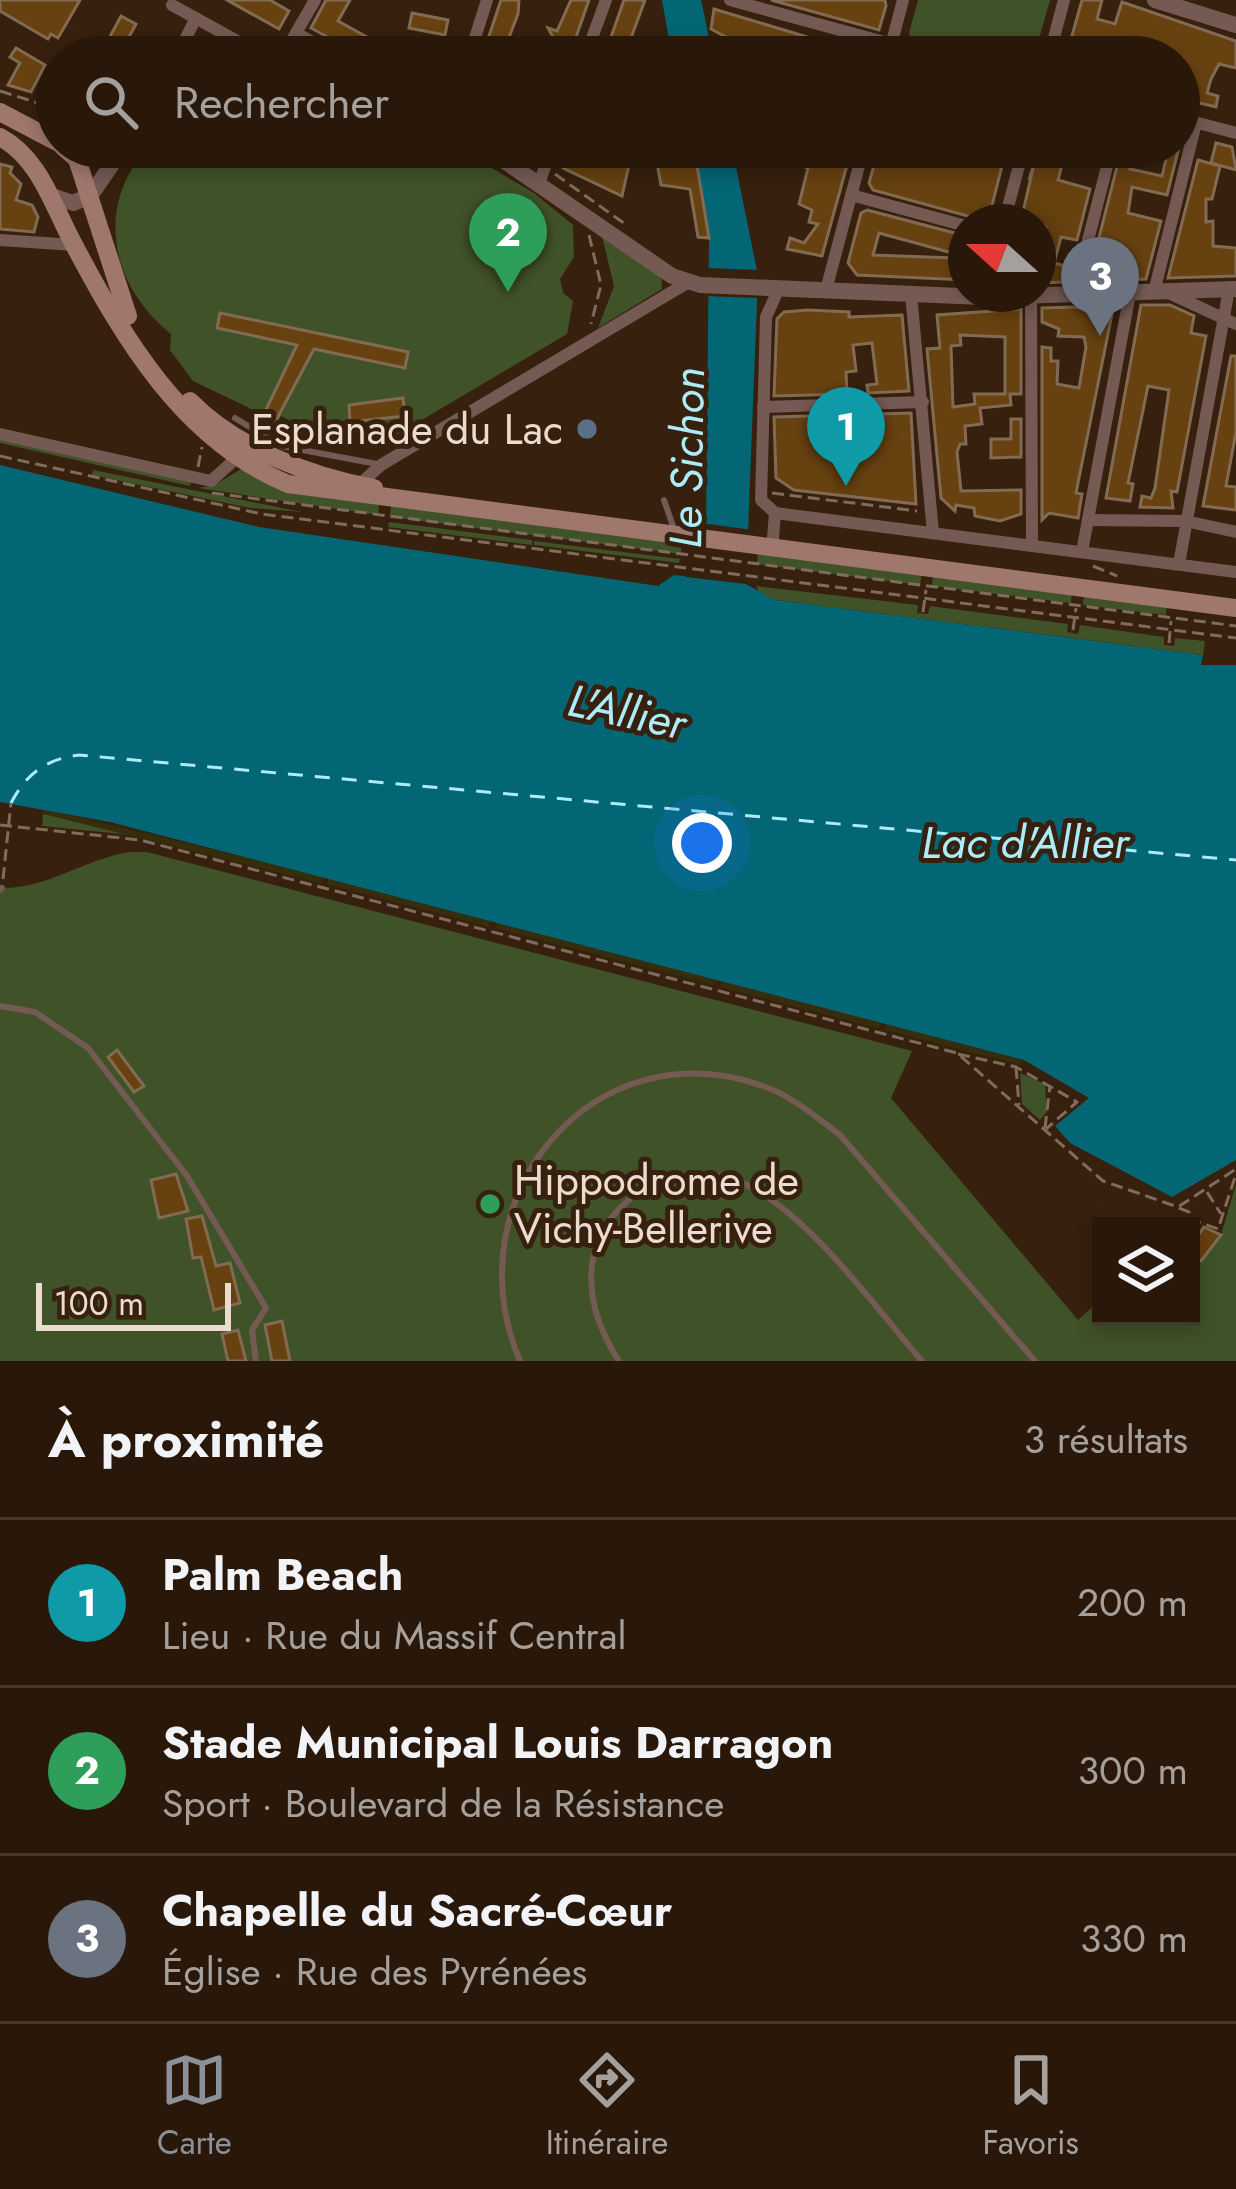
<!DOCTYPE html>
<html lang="fr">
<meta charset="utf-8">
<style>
:root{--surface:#29180a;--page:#352518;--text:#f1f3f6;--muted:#a5a09c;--line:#45372b;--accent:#8c9099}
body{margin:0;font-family:Jost,sans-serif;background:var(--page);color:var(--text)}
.controls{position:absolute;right:36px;bottom:36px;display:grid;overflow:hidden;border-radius:0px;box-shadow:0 6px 18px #0003}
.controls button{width:108px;height:108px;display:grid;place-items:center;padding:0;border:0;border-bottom:3px solid var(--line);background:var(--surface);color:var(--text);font:60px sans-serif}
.compass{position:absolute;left:948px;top:204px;width:108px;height:108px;border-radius:50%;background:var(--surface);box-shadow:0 6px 18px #0003;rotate:291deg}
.scale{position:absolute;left:36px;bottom:30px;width:195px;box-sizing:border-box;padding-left:12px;border:6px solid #ecdcd0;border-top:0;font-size:33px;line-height:42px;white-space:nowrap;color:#ecdcd0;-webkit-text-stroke:9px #37200d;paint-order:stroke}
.you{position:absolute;left:702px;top:843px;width:42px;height:42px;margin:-30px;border:9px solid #fff;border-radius:50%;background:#1a73e8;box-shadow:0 0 0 18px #1a73e833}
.badge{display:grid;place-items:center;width:78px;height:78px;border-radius:50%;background:var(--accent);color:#fff;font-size:39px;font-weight:700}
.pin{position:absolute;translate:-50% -99px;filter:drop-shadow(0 3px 6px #0008)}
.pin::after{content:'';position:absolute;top:63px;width:42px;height:36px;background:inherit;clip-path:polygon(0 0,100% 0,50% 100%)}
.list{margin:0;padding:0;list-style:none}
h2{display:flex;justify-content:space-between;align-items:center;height:156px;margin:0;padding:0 48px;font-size:51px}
h2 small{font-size:39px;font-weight:400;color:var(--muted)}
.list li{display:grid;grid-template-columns:78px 1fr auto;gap:36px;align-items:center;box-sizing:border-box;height:168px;padding:0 48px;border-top:3px solid var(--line)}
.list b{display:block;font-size:45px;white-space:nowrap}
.list p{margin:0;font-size:39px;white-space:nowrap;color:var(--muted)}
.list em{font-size:39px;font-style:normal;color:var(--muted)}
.icon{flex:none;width:66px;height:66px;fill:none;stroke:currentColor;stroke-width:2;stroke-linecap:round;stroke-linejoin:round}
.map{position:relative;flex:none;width:1236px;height:1361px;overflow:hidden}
.search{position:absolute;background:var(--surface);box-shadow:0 6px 18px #0003;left:36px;right:36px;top:36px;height:132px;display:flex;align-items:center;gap:30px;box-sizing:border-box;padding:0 42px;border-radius:66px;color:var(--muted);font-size:45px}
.sheet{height:660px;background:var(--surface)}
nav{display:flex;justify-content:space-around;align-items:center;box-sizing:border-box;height:168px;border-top:3px solid var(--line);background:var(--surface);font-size:33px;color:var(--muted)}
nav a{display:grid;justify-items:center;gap:6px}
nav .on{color:var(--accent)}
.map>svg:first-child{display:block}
</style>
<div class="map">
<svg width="1236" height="1361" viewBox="0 0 1236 1361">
<rect width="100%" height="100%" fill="#37200d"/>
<g fill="#405227">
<polygon points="918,0 1050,0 1034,57 977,57 912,40 909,33"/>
<path d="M148 147H456L534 193 573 225 574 257 560 279 563 293 573 301 567 334 393 437 311 431 281 416 276 427 261 420 262 414 193 381 170 350 171 334C111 286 94 207 148 147Z"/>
<polygon points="601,232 661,273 662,289 598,328 614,286"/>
<polygon points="0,439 191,482 190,486 0,443"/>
<polygon points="241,469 271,483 379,503 378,515 198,488 215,485"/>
<polygon points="93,470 302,512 250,508 92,475"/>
<polygon points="391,505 682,542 681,554 390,517"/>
<polygon points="389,522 532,540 532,545 388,527"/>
<polygon points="534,541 680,559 679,563 534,545"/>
<polygon points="758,551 922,571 920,585 757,564"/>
<polygon points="933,573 1072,590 1071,603 932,586"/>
<polygon points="756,586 918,605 917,613 928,614 930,606 1068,624 1067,632 1078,634 1080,625 1164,637 1164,645 1174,646 1175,638 1205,641 1203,655 775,600 760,595"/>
<polygon points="1084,593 1167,603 1166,615 1083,605"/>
<polygon points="43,814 141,836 42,826"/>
<path d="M130 852H147L912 1051 891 1098 1078 1320 1101 1299V1316H1191V1269L1196 1270 1221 1235 1236 1184V1361H0V888C49 889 83 859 130 852Z"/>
<polygon points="1020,1073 1045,1084 1047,1112 1040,1120 1022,1104"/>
</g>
<g fill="#362d0d">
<polygon points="44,809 323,876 321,883 43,814"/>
<polygon points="329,878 490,920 489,927 327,884"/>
<polygon points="496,922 716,979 714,985 495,928"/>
<polygon points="722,981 881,1022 879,1029 720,987"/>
<polygon points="887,1024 1022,1060 1021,1065 885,1030"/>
</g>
<g fill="#036674">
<polygon points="662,0 701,0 713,57 672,57"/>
<polygon points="694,147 732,147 758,276 746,584 775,600 1203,655 1201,665 1236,665 1236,1160 1172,1197 1070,1143 1055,1126 1089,1098 1024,1060 110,822 0,802 0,465 259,527 658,586 674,575 699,578 706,524 709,238"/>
</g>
<g fill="#37200d">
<polygon points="706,268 759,270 758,298 705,296"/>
<polygon points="700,523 753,530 746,584 686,577 687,571 694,572"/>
</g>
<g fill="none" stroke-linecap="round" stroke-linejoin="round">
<path stroke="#acecf9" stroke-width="3" stroke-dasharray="15 12" stroke-linecap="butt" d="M11 803C26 774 46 759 79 755L1236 860"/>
</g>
<g fill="#674110" stroke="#826b52" stroke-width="3" fill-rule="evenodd">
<polygon points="0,0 80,0 58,38 51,34 48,39 0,11"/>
<polygon points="227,0 270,0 289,11 279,29"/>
<polygon points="326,0 350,0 338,21 394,52 401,40 434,57 364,57 311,28"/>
<polygon points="501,0 519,0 518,14 503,53 482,57"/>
<polygon points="571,0 589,0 569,57 546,57 553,37 548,28 557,31"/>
<polygon points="624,0 645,0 624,57 604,57"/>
<polygon points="771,0 885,0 886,6 879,30"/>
<polygon points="1082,0 1102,0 1097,19 1115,24 1122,2 1236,41 1236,68 1219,64 1211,79 1207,93 1218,96 1216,107 1179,98 1179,57 1169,57 1171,49 1142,40 1134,57 1066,57"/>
<polygon points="714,9 867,55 866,57 805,57 728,38 711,29"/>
<polygon points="412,13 448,20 445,35 409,28"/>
<polygon points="121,16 136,24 124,46 142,57 99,57"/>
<polygon points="16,48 45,65 31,92 8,85 20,63 10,57"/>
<polygon points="1216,143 1232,147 1236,170 1211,163"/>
<polygon points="566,147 633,147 622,196 563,168"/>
<polygon points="654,147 694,147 709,238 698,237 690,189 661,185"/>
<polygon points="745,147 852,147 822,256 787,249 790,238 804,243 818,224 809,222 812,210 799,204 808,168"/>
<polygon points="879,147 936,147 1002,166 989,217 982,220 873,190 869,183"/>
<polygon points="1038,147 1101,147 1096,166 1064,157 1058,180 1090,189 1077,240 1061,237 1054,263 1070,267 1065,282 1038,283 1046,227 1023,212"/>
<polygon points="1122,147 1134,147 1130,169 1162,176 1169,147 1179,147 1167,195 1132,187 1128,213 1161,221 1146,279 1088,281"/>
<polygon points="1198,160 1220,166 1212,199 1206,199 1206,222 1213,221 1213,246 1236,248 1236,276 1168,278"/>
<polygon points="0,164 12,167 10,173 21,184 16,200 32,205 38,217 34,232 0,229"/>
<path d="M867 210 966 236V280L857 275 848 263 861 213ZM879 233 956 254 955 258 873 255Z"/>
<polygon points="1141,305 1170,305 1194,316 1191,333 1206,336 1177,492 1171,491 1173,508 1140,507 1142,496 1151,498 1155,488 1169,390 1148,386 1128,483 1133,484 1130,501 1106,498"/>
<polygon points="1074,307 1112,314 1076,493 1082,494 1078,518 1049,513 1042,520 1042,347 1051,348 1051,361 1058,361 1057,384 1079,388 1086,347 1084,337 1058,336 1059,329 1042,322 1042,308"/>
<path d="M1021 309V394H1010L1011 405 980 408 982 424 965 426 966 444H960L957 452 961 491 1021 490V514L1000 521 975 516 974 508 956 505 955 511 941 498 927 349 940 348 937 315ZM960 335 1005 337V394H974L975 404 953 407 951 346 961 345Z"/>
<polygon points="808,310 849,312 849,317 902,315 909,391 868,393 867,385 877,384 872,343 853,345 856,371 846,372 847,394 774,396 777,319 784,312"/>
<polygon points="220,313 408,352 405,368 314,349 273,426 261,420 297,345 217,328"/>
<polygon points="1231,356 1236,356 1236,432 1226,486 1236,487 1236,510 1203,506"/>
<polygon points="403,398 405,416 350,422 349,405"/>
<polygon points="911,413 916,504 794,490 776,478 774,417"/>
<polygon points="1011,419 1021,419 1021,457 991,458 991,439 1011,439"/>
<polygon points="117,1050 144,1086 134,1092 108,1057"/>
<polygon points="176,1174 188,1211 159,1218 151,1180"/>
<polygon points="202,1216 216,1266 230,1263 240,1303 214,1310 201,1257 193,1258 186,1219"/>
<polygon points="1204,1227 1221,1235 1201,1261 1191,1253 1191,1231 1196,1238"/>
<polygon points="282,1321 290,1361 272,1361 265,1325"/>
<polygon points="238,1330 246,1361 228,1361 222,1334"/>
</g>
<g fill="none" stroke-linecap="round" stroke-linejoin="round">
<g stroke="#806c5c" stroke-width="3" stroke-dasharray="12 6" stroke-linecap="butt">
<polyline points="0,91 57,109"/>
<polyline points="513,147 532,158"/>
<polyline points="555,174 625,224"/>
<polyline points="1029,180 1039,147"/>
<polyline points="589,235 601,285 591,324"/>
<polyline points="0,456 262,514 1236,638"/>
<polyline points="198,467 202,447"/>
<polyline points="212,493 1236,626"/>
<polyline points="772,493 917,511"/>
<polyline points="1093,566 1117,576"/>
<polyline points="923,612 926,590"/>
<polyline points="1073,630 1076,608"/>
<polyline points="1169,643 1171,621"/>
<polyline points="0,825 140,840 957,1053 1103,1181 1178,1207 1236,1169"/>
<polyline points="3,879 11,803"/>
<polyline points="958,1054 1016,1067 1077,1102 1046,1129"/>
<polyline points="1016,1067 1019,1105"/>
<polyline points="1045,1128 1050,1085"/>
<polyline points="1207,1192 1221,1214"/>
<polyline points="1179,1208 1189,1212 1189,1219 1218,1229 1236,1174"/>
</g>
<g stroke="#755a54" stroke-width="6">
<polyline points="235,418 281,446 377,464"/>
<polyline points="664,500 673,526"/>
<polyline points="0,890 2,888"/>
<polyline points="0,1006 35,1012 88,1048 187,1176 266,1308 252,1330 256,1361"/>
<path d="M520 1361C451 1200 591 1025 763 1086 792 1096 816 1117 840 1135L1035 1361"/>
<path d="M619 1361C601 1333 588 1300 592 1266 600 1194 685 1154 747 1185 810 1216 875 1307 922 1361"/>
</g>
<g stroke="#755a54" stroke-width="12">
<polyline points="730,0 939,57"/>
<polyline points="172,5 266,57"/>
<polyline points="296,33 340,57"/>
<polyline points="176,57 196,18"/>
<polyline points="282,57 315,0"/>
<polyline points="469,57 487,0"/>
<polyline points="585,57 606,0"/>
<polyline points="888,57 903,0"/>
<polyline points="1049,57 1064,0"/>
<polyline points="1179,118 1236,133"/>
<polyline points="973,147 1021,160"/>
<polyline points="540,181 552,147"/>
<polyline points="851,195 966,226"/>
<polyline points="1004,222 1024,147"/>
<polyline points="0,240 74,245"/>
<polyline points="826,290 864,147"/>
<polyline points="1154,292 1196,123"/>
<polyline points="911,294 933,533"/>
<polyline points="1171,294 1236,324"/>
<polyline points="1074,295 1112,147"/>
<polyline points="1031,296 1032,546"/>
<polyline points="763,407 923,402"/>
<polyline points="0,434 211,481 231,463 234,449"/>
<polyline points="359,485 381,465 687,283"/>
<polyline points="775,513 1236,572"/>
<polyline points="775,513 761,500 766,317 779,288"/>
<polyline points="1088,520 1185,521 1236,532"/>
<polyline points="773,538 775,513"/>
<polyline points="1082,552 1130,293"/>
<polyline points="1179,564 1229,289"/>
</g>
<g stroke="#755a54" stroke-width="16">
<polyline points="1155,0 1236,25"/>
<polyline points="484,147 672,276 700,285 983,297 1236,289"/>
<polyline points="49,195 73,203 90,196 124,147"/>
</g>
<g stroke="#a0776c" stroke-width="18">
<polyline points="0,112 57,142"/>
<path d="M0 137C39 158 52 203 72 241 123 338 183 440 288 484L1236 608"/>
<polyline points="63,147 77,159 128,316"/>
<path d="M190 401C236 448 311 477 374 488"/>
</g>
</g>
<circle fill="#5c6f8a" stroke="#37200d" stroke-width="4.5" cx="587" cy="429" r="12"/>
<circle fill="#2e9e5b" stroke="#37200d" stroke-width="4.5" cx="490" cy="1204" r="12"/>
<g text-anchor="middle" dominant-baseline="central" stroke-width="10" stroke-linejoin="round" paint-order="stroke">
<g font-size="42" fill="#ecdcd0" stroke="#37200d" text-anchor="end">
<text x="563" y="429">Esplanade du Lac</text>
<text x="514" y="1180" text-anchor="start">Hippodrome de<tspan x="514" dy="48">Vichy-Bellerive</tspan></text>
</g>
<g font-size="45" font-style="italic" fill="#acecf9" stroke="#37200d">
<text transform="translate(687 458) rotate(-89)">Le Sichon</text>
<text transform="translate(627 712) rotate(12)">L'Allier</text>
<text x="1025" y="842">Lac d'Allier</text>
</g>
</g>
</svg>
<div class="controls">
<button><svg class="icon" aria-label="layers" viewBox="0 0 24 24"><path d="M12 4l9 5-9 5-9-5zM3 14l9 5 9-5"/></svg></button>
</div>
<svg class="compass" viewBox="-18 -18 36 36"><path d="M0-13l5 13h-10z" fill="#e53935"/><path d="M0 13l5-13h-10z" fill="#a5a09c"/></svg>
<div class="scale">100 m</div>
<div class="you"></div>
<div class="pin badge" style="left:846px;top:486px;background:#0f9aa8">1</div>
<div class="pin badge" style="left:508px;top:292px;background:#2e9e5b">2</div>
<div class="pin badge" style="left:1100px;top:336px;background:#6b7280">3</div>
<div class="search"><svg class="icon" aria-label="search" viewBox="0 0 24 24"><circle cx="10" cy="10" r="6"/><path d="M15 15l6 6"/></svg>Rechercher</div>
</div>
<section class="sheet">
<h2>À proximité<small>3 résultats</small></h2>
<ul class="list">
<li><span class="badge" style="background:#0f9aa8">1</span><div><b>Palm Beach</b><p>Lieu · Rue du Massif Central</p></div><em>200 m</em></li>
<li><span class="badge" style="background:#2e9e5b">2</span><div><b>Stade Municipal Louis Darragon</b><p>Sport · Boulevard de la Résistance</p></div><em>300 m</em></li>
<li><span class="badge" style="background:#6b7280">3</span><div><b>Chapelle du Sacré-Cœur</b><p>Église · Rue des Pyrénées</p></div><em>330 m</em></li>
</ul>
</section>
<nav>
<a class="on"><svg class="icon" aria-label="map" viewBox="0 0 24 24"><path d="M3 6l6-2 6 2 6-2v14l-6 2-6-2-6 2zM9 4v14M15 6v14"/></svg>Carte</a>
<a><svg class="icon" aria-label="directions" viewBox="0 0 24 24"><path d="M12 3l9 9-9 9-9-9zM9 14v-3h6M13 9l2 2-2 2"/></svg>Itinéraire</a>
<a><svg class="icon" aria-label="saved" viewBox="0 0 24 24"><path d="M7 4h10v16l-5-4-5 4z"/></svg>Favoris</a>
</nav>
